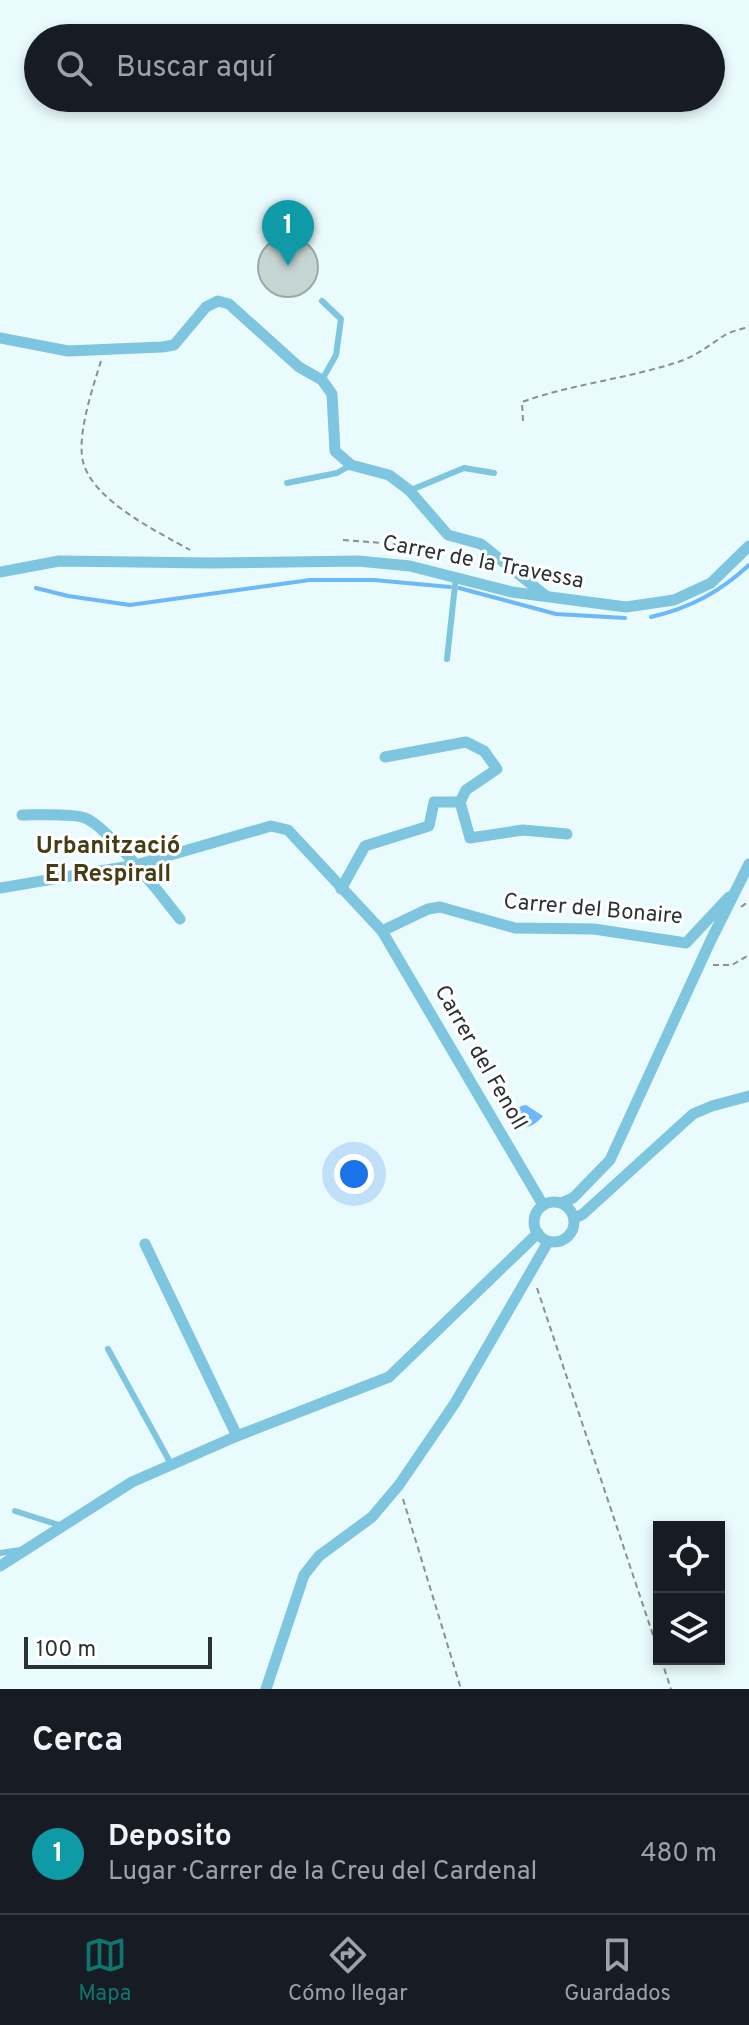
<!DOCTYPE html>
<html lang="es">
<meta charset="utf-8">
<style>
:root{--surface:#171b24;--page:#242831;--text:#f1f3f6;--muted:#9ea1a6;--line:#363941;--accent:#0f766e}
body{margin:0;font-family:Overpass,sans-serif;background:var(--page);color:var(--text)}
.controls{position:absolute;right:24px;bottom:24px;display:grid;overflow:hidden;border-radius:0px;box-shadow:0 4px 12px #0003}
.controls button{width:72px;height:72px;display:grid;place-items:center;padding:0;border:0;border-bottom:2px solid var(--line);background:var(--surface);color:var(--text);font:40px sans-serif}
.scale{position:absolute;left:24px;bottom:20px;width:188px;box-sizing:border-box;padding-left:8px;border:4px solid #2c3233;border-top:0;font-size:22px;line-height:28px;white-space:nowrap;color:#2c3233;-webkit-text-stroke:6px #fff;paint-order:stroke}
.you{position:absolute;left:354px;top:1174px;width:28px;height:28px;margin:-20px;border:6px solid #fff;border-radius:50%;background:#1a73e8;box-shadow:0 0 0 12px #1a73e833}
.badge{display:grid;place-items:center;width:52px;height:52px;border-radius:50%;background:var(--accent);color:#fff;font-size:26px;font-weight:700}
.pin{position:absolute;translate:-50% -66px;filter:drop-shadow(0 2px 4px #0008)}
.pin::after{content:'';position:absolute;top:42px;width:28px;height:24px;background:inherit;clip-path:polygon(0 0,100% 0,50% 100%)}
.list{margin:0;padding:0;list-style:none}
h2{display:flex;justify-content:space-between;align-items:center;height:104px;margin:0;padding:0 32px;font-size:34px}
h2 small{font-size:26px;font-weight:400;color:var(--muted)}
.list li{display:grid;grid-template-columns:52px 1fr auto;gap:24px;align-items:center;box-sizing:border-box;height:120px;padding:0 32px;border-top:2px solid var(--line)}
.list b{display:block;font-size:30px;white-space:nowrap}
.list p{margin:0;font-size:26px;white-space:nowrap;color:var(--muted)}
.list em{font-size:26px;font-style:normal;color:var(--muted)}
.icon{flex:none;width:44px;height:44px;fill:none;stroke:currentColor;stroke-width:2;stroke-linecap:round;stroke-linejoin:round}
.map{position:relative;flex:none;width:749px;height:1689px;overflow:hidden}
.search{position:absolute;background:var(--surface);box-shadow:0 4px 12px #0003;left:24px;right:24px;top:24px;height:88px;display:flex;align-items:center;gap:20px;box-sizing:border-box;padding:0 28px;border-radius:44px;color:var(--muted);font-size:30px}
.sheet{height:224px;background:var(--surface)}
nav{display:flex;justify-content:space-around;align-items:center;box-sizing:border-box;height:112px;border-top:2px solid var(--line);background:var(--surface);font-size:22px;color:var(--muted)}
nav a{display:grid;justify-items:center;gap:4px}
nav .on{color:var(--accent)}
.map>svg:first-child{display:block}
</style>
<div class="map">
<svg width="749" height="1689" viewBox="0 0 749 1689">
<rect width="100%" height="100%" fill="#eafbfd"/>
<path fill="#6cb8f9" d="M526 1105 543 1116C531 1129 523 1131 511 1117L521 1106Z"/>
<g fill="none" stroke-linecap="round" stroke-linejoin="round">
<g stroke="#6cb8f9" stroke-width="4">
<polyline points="36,588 68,596 130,605 310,580 374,580 450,587"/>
<polyline points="459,588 556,614 625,618"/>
<path d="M651 617C690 608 720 592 749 565"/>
</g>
</g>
<circle fill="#c6d6d3" stroke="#9aa9a6" stroke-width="2" cx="288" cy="267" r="30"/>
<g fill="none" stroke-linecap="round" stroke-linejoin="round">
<g stroke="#869192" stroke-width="2" stroke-dasharray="6 4" stroke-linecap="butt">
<path d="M101 361C93 387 75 439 84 465 96 502 158 532 190 550"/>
<path d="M523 421 522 402C572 384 626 379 678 362 697 356 709 345 725 335 732 331 741 329 749 327"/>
<polyline points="343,540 394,544 407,552"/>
<polyline points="741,907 749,901"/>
<polyline points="713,965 732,965 749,955"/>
<polyline points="537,1288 659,1653"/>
<polyline points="403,1499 461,1689"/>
<polyline points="661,1659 671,1689"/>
</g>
<g stroke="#7ec5e0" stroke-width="6">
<polyline points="322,301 341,319 336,355 322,380"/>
<polyline points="287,483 337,473 351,465"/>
<polyline points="411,490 464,468 494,473"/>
<polyline points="447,659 456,576"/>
<polyline points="108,1349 171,1464"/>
<polyline points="15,1511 62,1526"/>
<polyline points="0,1553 20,1550"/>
</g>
<g stroke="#7ec5e0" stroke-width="11">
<polyline points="0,338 68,351 162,347 174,345 206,307 218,301 229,304 299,367 322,380 332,394 335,451 351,465 389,475 409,490 448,535 481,544 546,596"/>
<polyline points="0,572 59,561 211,563 358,561 410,566 512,592 626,607 674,600 711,583 749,546"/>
<polyline points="460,802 470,838 523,830 567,834"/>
<path d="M22 815C37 815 74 813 85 818 107 826 164 898 180 919"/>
<polyline points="0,888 136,865 271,826 288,830 382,931 543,1205"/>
<polyline points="341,889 365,846 429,826 434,802 460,802 466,790 497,769 484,751 466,742 385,757"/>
<polyline points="382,931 428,909 440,907 515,928 594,929 686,943 729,897"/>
<circle cx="554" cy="1222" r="20"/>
<polyline points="561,1203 573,1198 610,1160 710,942 749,864"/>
<polyline points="575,1218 583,1214 693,1114 712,1106 749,1096"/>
<polyline points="145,1244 237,1436"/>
<polyline points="0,1566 132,1482 237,1436 389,1377 538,1233"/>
<polyline points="266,1689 304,1575 319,1556 372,1517 399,1485 455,1403 548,1242"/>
</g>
</g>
<g text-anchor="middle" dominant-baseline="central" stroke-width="6" stroke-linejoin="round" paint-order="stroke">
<g font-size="22" fill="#2c3233" stroke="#fff">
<text transform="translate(483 563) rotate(11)">Carrer de la Travessa</text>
<text transform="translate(593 910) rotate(5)">Carrer del Bonaire</text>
<text transform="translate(480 1058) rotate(60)">Carrer del Fenoll</text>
</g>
<g font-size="24" font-weight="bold" fill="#463d14" stroke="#fff">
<text x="108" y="847">Urbanització<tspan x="108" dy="28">El Respirall</tspan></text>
</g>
</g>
</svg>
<div class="controls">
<button><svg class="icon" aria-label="locate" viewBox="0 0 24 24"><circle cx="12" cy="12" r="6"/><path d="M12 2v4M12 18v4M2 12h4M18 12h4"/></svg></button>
<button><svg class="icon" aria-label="layers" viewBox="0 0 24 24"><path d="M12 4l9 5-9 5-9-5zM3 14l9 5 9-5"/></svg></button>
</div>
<div class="scale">100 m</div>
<div class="you"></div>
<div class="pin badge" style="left:288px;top:266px;background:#0f9aa8">1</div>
<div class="search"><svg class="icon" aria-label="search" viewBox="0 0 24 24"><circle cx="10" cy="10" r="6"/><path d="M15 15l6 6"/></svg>Buscar aquí</div>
</div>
<section class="sheet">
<h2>Cerca<small></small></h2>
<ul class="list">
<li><span class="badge" style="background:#0f9aa8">1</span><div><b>Deposito</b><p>Lugar · Carrer de la Creu del Cardenal</p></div><em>480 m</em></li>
</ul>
</section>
<nav>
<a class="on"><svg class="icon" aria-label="map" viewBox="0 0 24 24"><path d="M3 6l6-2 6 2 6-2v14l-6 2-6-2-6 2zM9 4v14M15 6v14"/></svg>Mapa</a>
<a><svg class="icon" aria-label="directions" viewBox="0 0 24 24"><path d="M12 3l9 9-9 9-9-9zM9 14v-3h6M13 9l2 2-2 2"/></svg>Cómo llegar</a>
<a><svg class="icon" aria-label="saved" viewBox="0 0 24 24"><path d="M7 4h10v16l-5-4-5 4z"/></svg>Guardados</a>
</nav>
